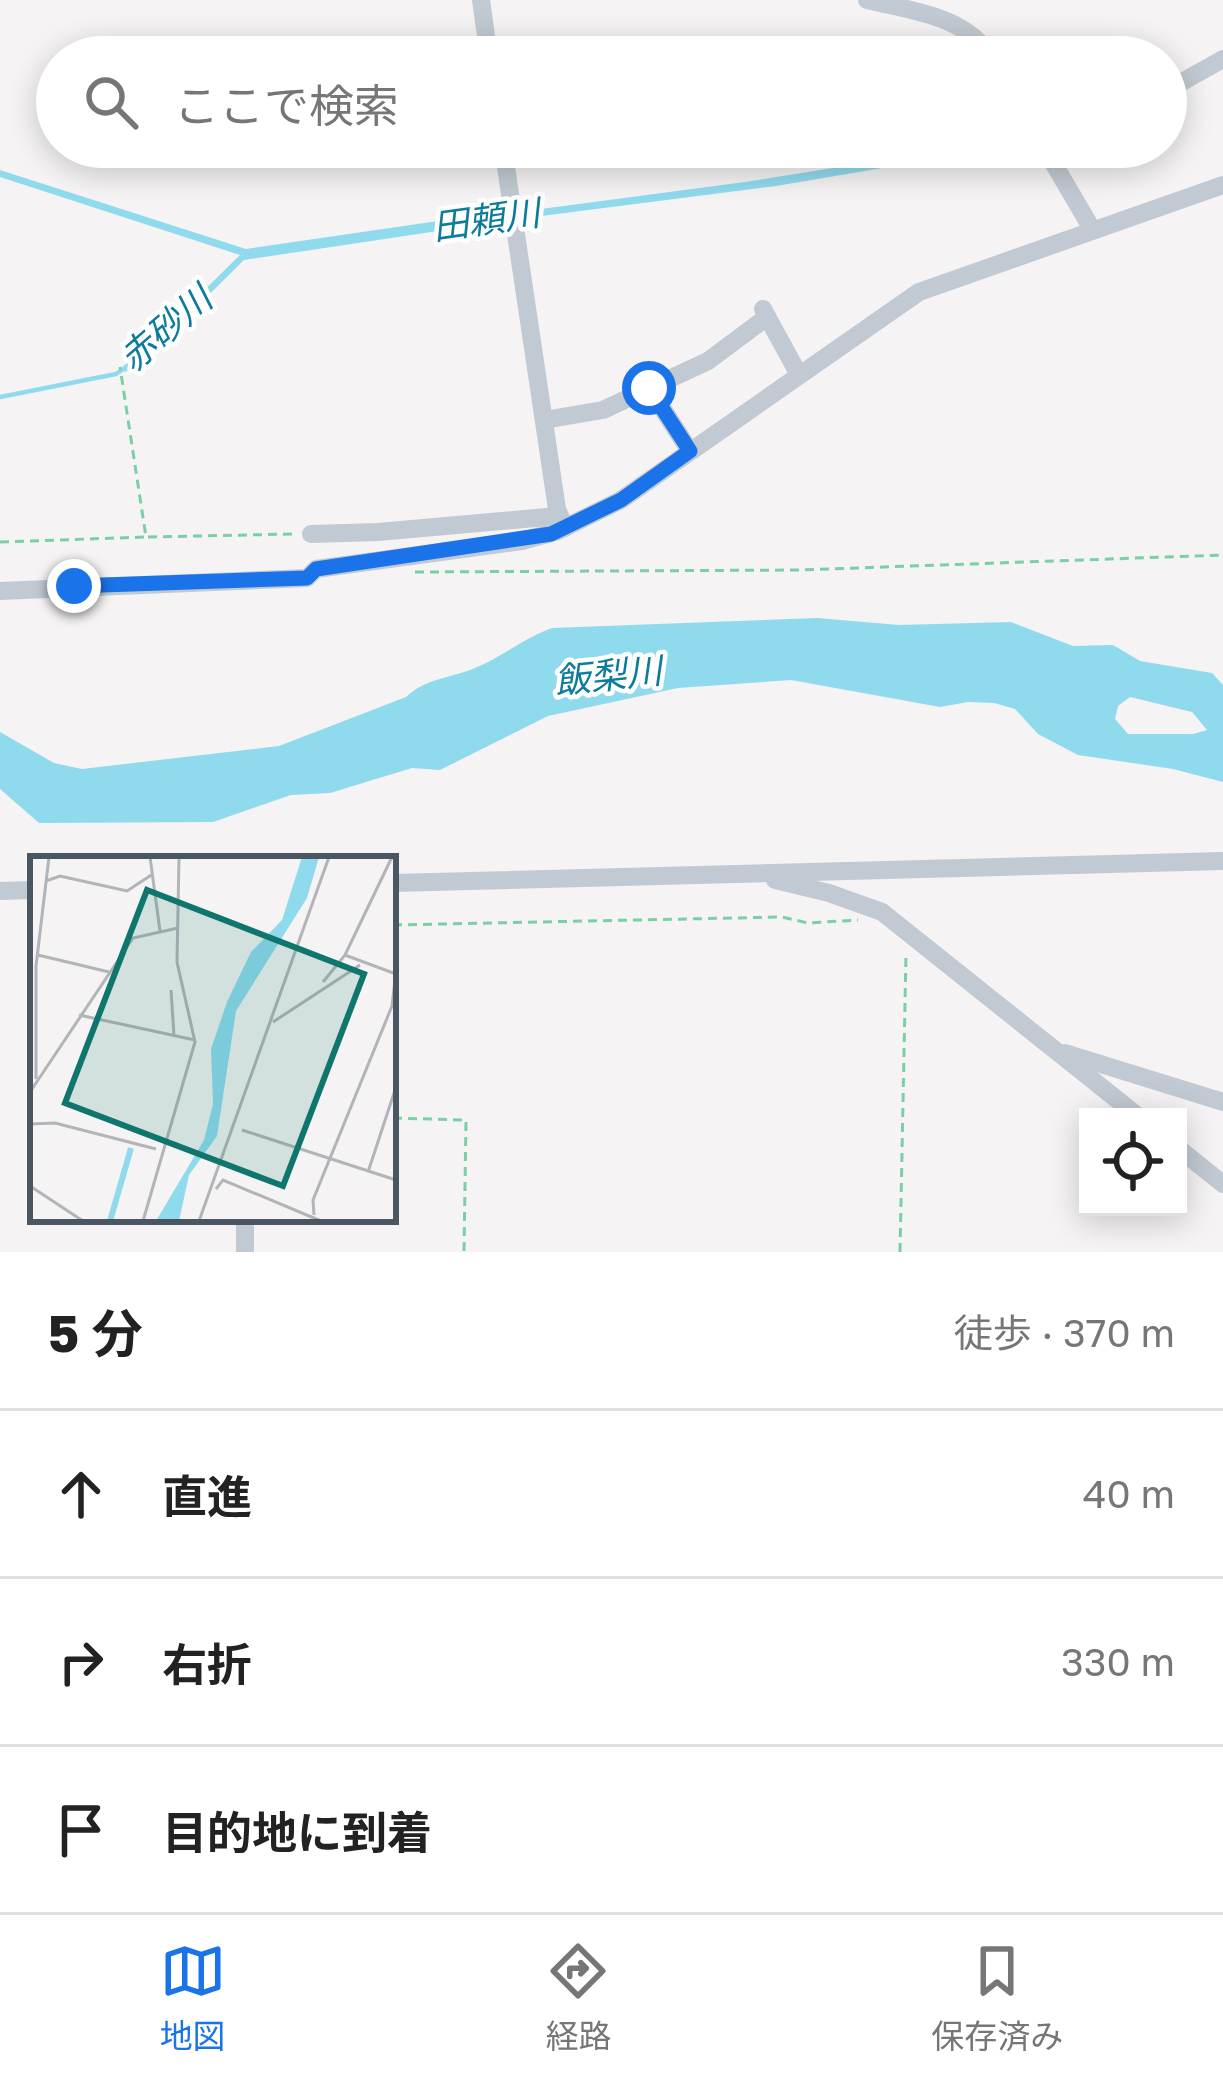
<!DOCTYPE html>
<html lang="ja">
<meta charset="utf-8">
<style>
:root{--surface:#fff;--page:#f2f2f2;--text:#222;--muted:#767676;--line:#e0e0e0;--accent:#1a73e8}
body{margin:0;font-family:"Golos Text","Noto Sans JP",sans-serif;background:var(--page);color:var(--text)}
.controls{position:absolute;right:36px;bottom:36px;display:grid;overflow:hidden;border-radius:0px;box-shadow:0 6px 30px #0003}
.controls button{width:108px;height:108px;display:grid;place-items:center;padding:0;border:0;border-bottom:3px solid var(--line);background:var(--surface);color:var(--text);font:60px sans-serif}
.stop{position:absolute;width:36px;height:36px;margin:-27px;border:9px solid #1a73e8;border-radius:50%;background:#fff}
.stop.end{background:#1a73e8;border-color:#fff;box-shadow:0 3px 12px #0008}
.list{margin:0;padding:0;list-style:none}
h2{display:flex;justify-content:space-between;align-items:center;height:156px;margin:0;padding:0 48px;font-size:51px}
h2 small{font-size:39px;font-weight:400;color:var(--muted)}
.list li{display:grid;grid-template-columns:78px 1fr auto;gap:36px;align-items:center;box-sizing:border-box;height:168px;padding:0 48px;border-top:3px solid var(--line)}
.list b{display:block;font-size:45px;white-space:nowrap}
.list em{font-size:39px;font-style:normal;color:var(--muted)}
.icon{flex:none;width:66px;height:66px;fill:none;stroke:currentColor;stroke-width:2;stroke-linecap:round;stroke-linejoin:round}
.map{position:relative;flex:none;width:1223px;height:1252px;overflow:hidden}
.search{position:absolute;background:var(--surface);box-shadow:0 6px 30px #0003;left:36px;right:36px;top:36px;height:132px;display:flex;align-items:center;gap:30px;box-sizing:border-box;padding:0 42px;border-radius:66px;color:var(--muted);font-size:45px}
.sheet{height:660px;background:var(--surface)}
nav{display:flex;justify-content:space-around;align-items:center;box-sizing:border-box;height:168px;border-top:3px solid var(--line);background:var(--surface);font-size:33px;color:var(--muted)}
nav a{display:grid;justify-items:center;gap:6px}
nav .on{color:var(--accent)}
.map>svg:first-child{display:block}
</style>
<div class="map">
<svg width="1223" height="1252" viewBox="0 0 1223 1252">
<rect width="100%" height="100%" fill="#f5f3f3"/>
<g fill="#90daee" fill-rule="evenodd">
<polygon points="966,147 1006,147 776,186 518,219 518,212 745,182"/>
<polygon points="0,170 246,249 500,212 511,211 512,220 244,260 142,361 125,372 123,366 133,360 240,255 0,177"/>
<path d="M817 618 899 625 1011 622 1073 646 1113 645 1140 661 1212 673 1223 685V782L1173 769 1078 755 1038 734 1015 709 994 703 968 702 940 707 791 680 678 688 548 716 440 770 412 768 330 793 291 795 213 822 39 823 0 789V732L54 763 82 769 279 746 406 697C428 677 449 679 475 668 502 657 524 638 552 628ZM1130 697 1192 712 1207 730 1193 734H1128L1115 719 1118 706Z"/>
</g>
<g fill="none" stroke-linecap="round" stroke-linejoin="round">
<polyline stroke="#90daee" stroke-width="4.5" points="0,397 116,374 128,366"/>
<g stroke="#7ad0a6" stroke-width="3" stroke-dasharray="9 6" stroke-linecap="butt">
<polyline points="148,537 294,534"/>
<polyline points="0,542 146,537 120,367"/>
<polyline points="415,572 799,570 1223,555"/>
<polyline points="393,925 782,917 808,923 858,920"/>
<polyline points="393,1118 466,1120 464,1252"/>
<polyline points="900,1252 906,954"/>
</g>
<g stroke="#c1cad2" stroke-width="18">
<polyline points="481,0 489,57"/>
<path d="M867 0C911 11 965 15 991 57"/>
<polyline points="1166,91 1223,59"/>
<polyline points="503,147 557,509 565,528"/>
<polyline points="1044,147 1092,229"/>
<polyline points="763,309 799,375"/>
<polyline points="649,388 690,451"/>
<polyline points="544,420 603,410 708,361 767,317"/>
<polyline points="311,534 378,532 558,516"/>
<polyline points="0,591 307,578 316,569 522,541 558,531 621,500 919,292 1223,185"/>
<polyline points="775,880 829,893 882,912 1139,1117"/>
<polyline points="393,883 1223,861"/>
<polyline points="0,891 33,890"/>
<polyline points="1065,1053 1223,1102"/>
<polyline points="1178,1148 1223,1184"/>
<polyline points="245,1252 245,1219"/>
</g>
</g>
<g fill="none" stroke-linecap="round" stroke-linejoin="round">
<polyline stroke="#1a73e8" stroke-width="15" points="74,586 307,578 316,569 551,534 621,500 690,451 649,388"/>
</g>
<g text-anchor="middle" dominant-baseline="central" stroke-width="9" stroke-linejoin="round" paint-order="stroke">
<g font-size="36" font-style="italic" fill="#0c7c9b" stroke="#fff">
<text transform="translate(486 219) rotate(-8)">田頼川</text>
<text transform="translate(165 328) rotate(-41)">赤砂川</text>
<text transform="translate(608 675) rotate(-6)">飯梨川</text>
</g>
</g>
<g transform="translate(30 856)">
<rect width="366" height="366" fill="#f5f3f3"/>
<path d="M272 1H289L277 42 206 155 187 280 159 319 149 365H126L174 284 183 248 181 193 197 146 221 96 252 64Z" fill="#90daee"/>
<path fill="none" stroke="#90daee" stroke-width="6" d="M80 365 101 292"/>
<path fill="none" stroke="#b1b4b9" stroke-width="3" d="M120 1 130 75M16 25 30 20 97 35 123 18M8 99 79 116M315 99 362 1M293 126 315 99 366 118M141 134 144 180M49 159 165 184M243 166 330 109M6 223V110L19 1M0 236 103 82 148 72M0 268 25 267 126 293M212 274 366 324M338 316 366 231M0 330 53 365M186 333 193 324 291 365M284 359 283 344 362 150 366 115M113 365 165 186 147 106 149 1M169 365 299 1"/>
<path fill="#0f766e" fill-opacity="0.15" stroke="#0f766e" stroke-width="6" d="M117 34 334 118 253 330 35 247Z"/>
<rect width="366" height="366" fill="none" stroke="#4a5661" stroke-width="6"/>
</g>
</svg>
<div class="controls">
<button><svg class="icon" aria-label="locate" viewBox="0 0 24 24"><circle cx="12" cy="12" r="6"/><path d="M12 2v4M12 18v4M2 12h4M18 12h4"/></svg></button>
</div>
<div class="stop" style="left:649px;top:388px"></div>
<div class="stop end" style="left:74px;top:586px"></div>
<div class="search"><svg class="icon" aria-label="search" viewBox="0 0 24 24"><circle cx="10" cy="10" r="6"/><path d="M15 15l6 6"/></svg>ここで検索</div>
</div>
<section class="sheet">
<h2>5 分<small>徒歩 · 370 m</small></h2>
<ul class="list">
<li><svg class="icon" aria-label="ahead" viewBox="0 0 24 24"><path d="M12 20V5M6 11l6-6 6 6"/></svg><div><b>直進</b></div><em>40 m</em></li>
<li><svg class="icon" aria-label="right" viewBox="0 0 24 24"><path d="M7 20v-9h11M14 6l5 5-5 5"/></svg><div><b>右折</b></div><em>330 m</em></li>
<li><svg class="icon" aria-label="arrive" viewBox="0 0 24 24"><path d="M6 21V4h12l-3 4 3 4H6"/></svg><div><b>目的地に到着</b></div></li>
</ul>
</section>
<nav>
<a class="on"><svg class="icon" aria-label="map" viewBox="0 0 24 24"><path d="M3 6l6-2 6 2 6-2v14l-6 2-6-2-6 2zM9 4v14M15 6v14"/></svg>地図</a>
<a><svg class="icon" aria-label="directions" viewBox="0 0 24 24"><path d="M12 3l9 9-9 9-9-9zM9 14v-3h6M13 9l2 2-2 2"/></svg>経路</a>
<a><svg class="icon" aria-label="saved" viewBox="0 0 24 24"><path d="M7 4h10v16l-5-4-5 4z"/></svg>保存済み</a>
</nav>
